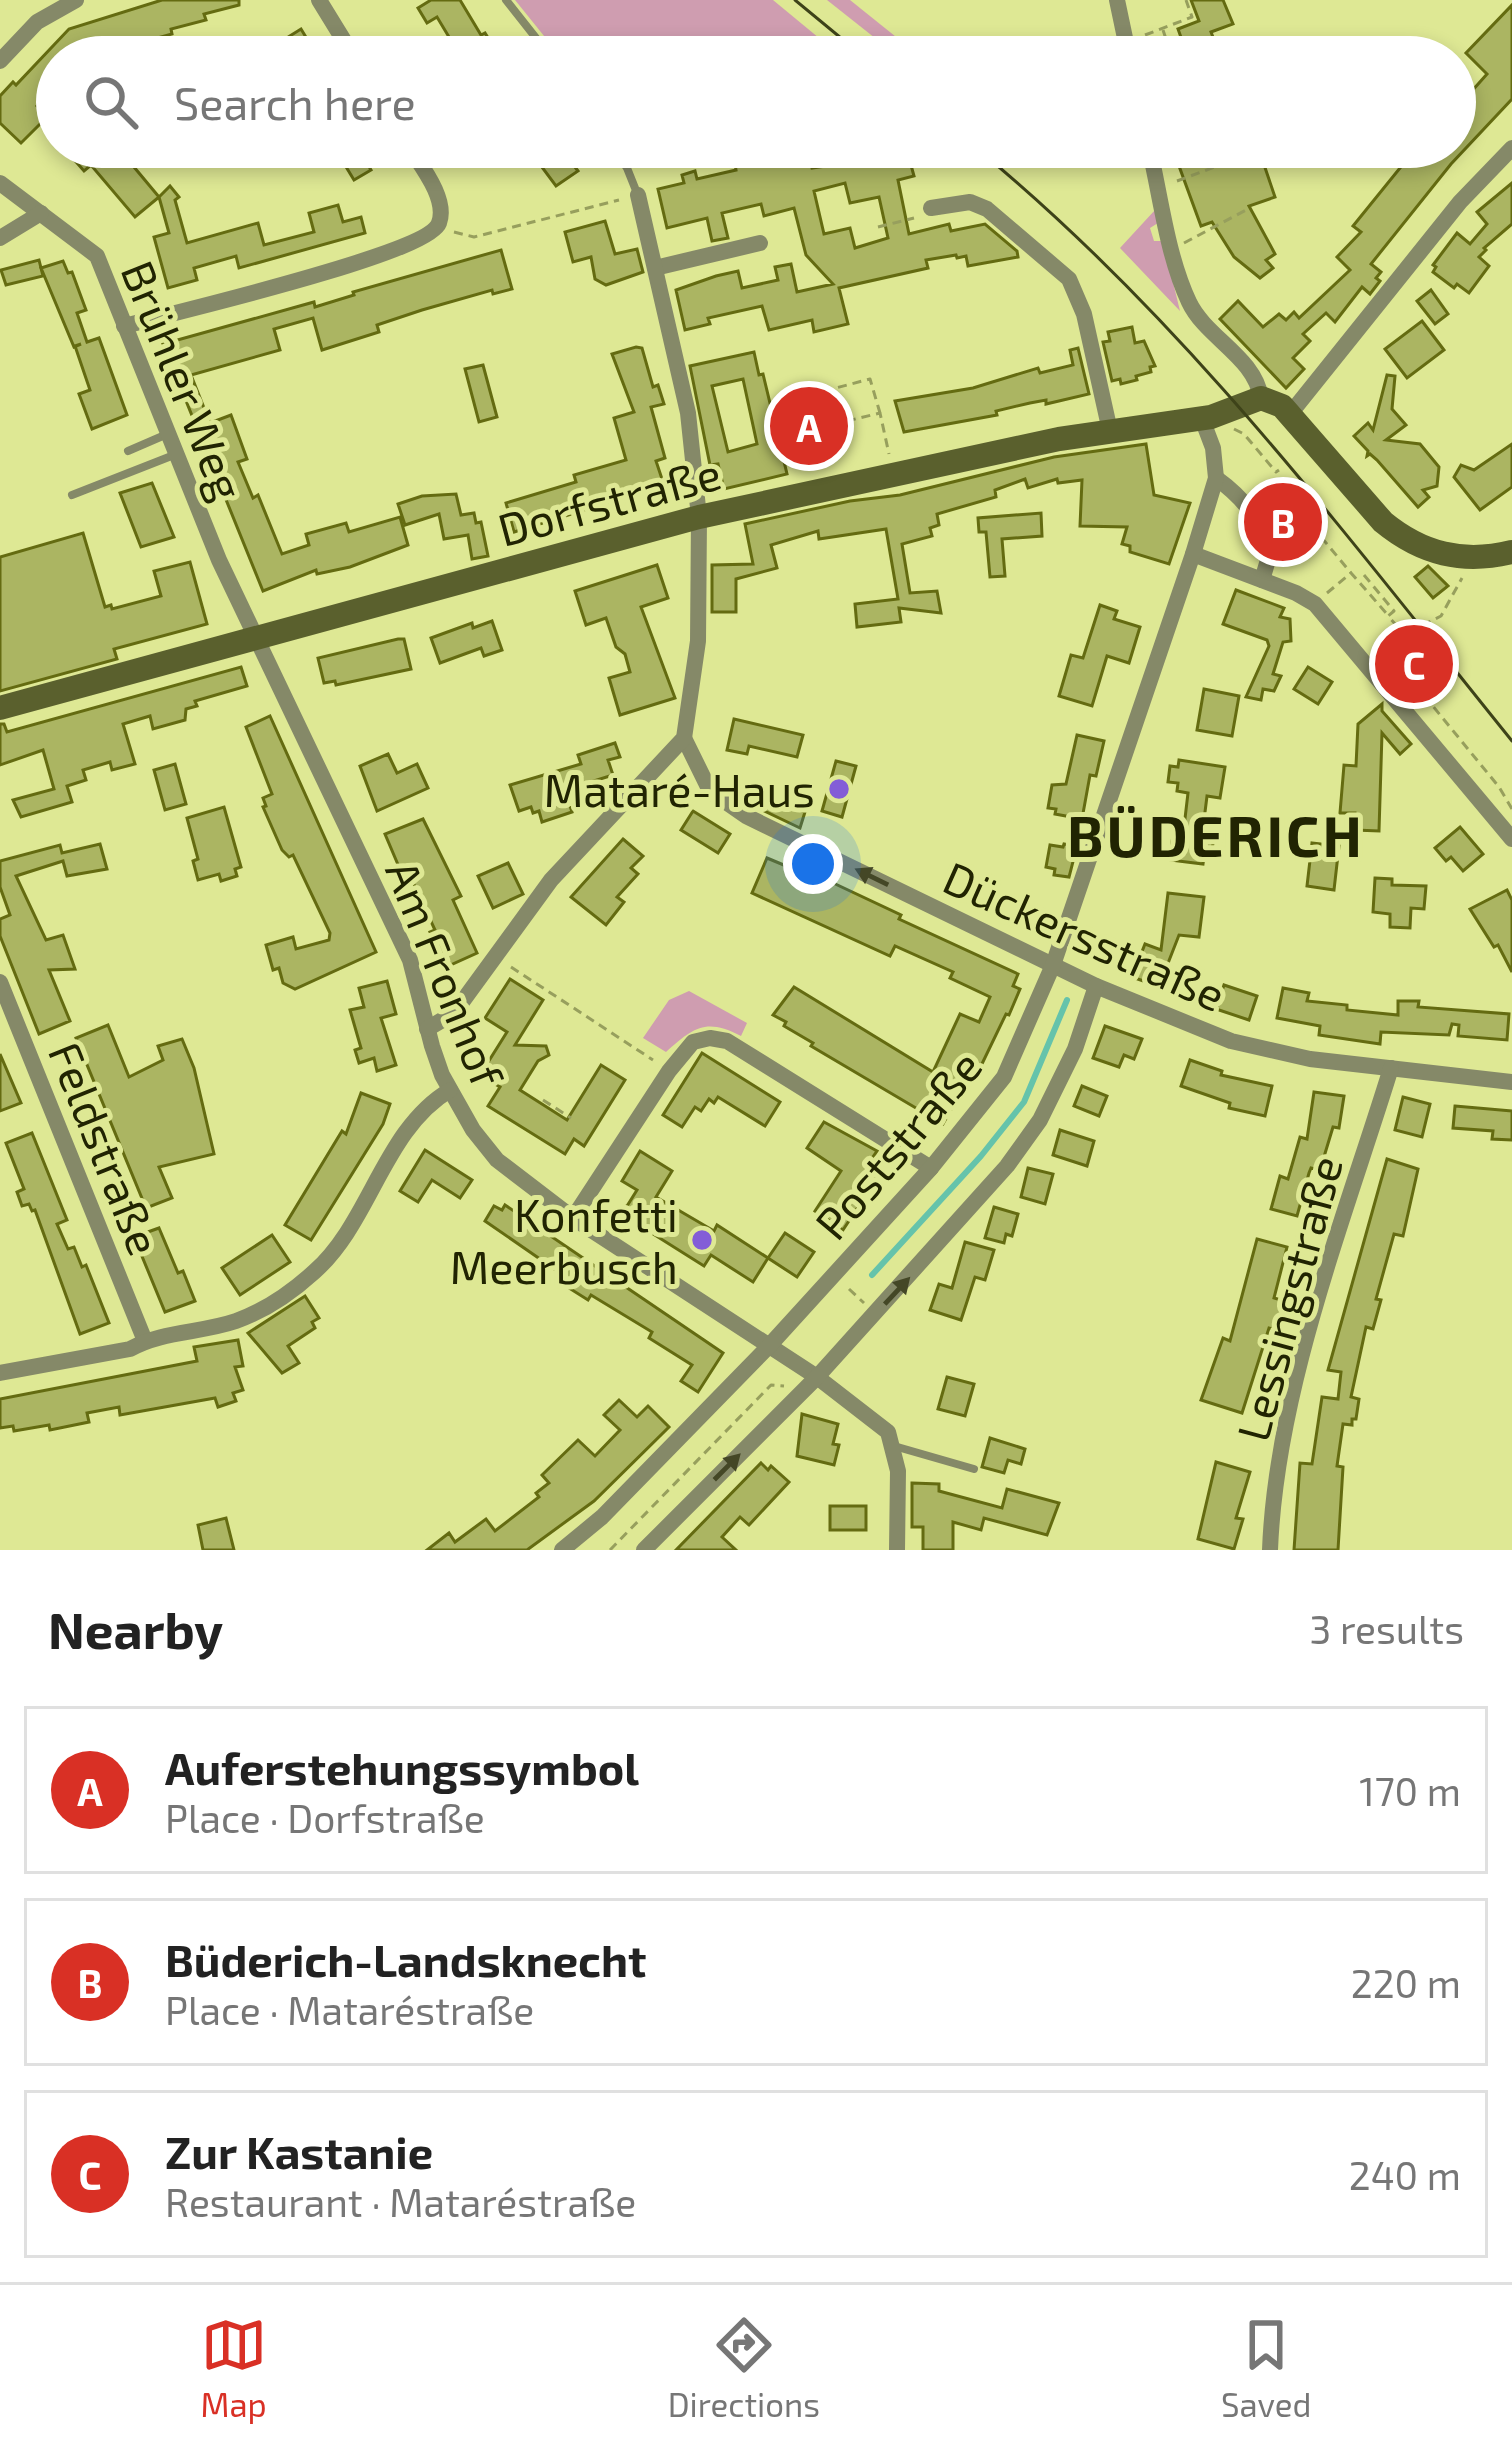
<!DOCTYPE html>
<meta charset="utf-8">
<style>
:root{--surface:#fff;--page:#f6f6f6;--text:#222;--muted:#767676;--line:#e0e0e0;--accent:#d93025}
body{margin:0;font-family:"Exo 2",sans-serif;background:var(--page);color:var(--text)}
.you{position:absolute;left:813px;top:864px;width:42px;height:42px;margin:-30px;border:9px solid #fff;border-radius:50%;background:#1a73e8;box-shadow:0 0 0 18px #1a73e833}
.badge{display:grid;place-items:center;width:78px;height:78px;border-radius:50%;background:var(--accent);color:#fff;font-size:39px;font-weight:700}
.pin{position:absolute;translate:-50% -50%;border:6px solid #fff;box-shadow:0 3px 12px #0006}
.list{margin:0;padding:0;list-style:none}
h2{display:flex;justify-content:space-between;align-items:center;height:156px;margin:0;padding:0 48px;font-size:51px}
h2 small{font-size:39px;font-weight:400;color:var(--muted)}
.list li{display:grid;grid-template-columns:78px 1fr auto;gap:36px;align-items:center;box-sizing:border-box;height:168px;margin:0 24px 24px;padding:0 24px;border:3px solid var(--line);border-radius:0px}
.list b{display:block;font-size:45px;white-space:nowrap}
.list p{margin:0;font-size:39px;white-space:nowrap;color:var(--muted)}
.list em{font-size:39px;font-style:normal;color:var(--muted)}
.icon{flex:none;width:66px;height:66px;fill:none;stroke:currentColor;stroke-width:2;stroke-linecap:round;stroke-linejoin:round}
.map{position:relative;flex:none;width:1512px;height:1550px;overflow:hidden}
.search{position:absolute;background:var(--surface);box-shadow:0 6px 18px #0003;left:36px;right:36px;top:36px;height:132px;display:flex;align-items:center;gap:30px;box-sizing:border-box;padding:0 42px;border-radius:66px;color:var(--muted);font-size:45px}
.sheet{height:732px;background:var(--surface)}
nav{display:flex;justify-content:space-around;align-items:center;box-sizing:border-box;height:168px;border-top:3px solid var(--line);background:var(--surface);font-size:33px;color:var(--muted)}
nav a{display:grid;justify-items:center;gap:6px}
nav .on{color:var(--accent)}
.map>svg:first-child{display:block}
</style>
<div class="map">
<svg width="1512" height="1550" viewBox="0 0 1512 1550">
<rect width="100%" height="100%" fill="#dee894"/>
<g fill="#cf9db0">
<polygon points="515,0 773,0 842,57 561,57"/>
<polygon points="827,0 850,0 921,57 899,57"/>
<polygon points="1155,210 1158,223 1150,228 1154,241 1163,241 1180,311 1120,248"/>
<path d="M689 991 747 1023 741 1036C706 1018 694 1027 666 1052L643 1038 669 1000Z"/>
</g>
<g fill="none" stroke-linecap="round" stroke-linejoin="round">
<polyline stroke="#65c3ab" stroke-width="6" points="872,1275 981,1156 1024,1102 1067,1000"/>
</g>
<g fill="#abb562" stroke="#646b11" stroke-width="3" fill-rule="evenodd">
<polygon points="162,0 239,0 239,5 204,14 206,20 171,29 172,34 89,57 57,57 57,85 37,106 48,116 21,143 0,123 0,96 13,82 16,85 69,29"/>
<polygon points="431,0 460,0 481,35 485,33 500,57 461,57 437,17 427,23 418,8"/>
<polygon points="1191,0 1223,0 1233,24 1211,32 1219,53 1188,57 1178,29 1199,21"/>
<polygon points="1512,5 1512,99 1451,164 1371,264 1381,272 1376,278 1380,281 1370,294 1362,287 1335,322 1326,313 1303,334 1310,341 1293,358 1304,369 1286,388 1220,319 1238,301 1263,327 1279,314 1286,320 1294,312 1299,318 1350,270 1337,257 1361,232 1353,226 1417,147 1455,147 1455,110 1487,74 1466,53"/>
<polygon points="301,29 318,57 256,57"/>
<polygon points="63,147 136,147 144,157 134,167 159,197 170,186 179,197 175,200 187,243 258,223 264,245 314,232 309,213 338,205 343,222 361,217 365,233 239,268 236,256 194,268 197,280 168,288 154,237 169,233 159,197 135,217 91,165 84,171"/>
<polygon points="334,147 393,147 367,163 371,170 354,180"/>
<polygon points="518,147 560,147 578,171 556,186 536,159 530,163"/>
<path d="M740 147H807L812 168 840 164 839 159 888 147H906L914 176 898 180 909 234 949 224 951 231 985 224 1017 251 1018 257 968 266 966 256 957 258 956 255 926 260 928 268 839 288 848 324 814 332 812 320 769 330 762 306 708 318 710 324 685 330 676 290 716 276 738 271 742 288 778 280 775 267 791 264 797 292 833 284 806 255 794 208 764 216 761 204 722 213 728 238 712 241 707 218 667 228 658 189 684 183 682 175 695 171 697 179 736 170 734 158 741 157ZM845 183 850 203 879 197 888 238 855 248 850 228 824 234 814 191Z"/>
<polygon points="1196,147 1258,147 1275,197 1249,206 1275,254 1266,260 1273,268 1260,278 1234,257 1212,222 1201,226 1175,155"/>
<polygon points="1512,183 1512,224 1484,248 1486,250 1479,257 1489,266 1469,293 1457,284 1454,288 1433,272 1436,267 1433,265 1457,233 1470,244 1487,224 1477,212"/>
<polygon points="605,221 615,254 637,249 643,272 606,285 595,279 591,257 573,262 565,232"/>
<polygon points="501,250 512,289 493,294 492,290 422,310 377,325 379,332 322,350 313,318 274,329 280,350 191,375 210,423 231,415 247,459 238,462 253,498 258,495 282,554 309,545 306,534 346,523 349,532 400,517 408,545 350,567 317,574 316,570 263,591 163,344 314,302 315,307 354,295 353,292"/>
<polygon points="39,260 43,276 6,285 1,270"/>
<polygon points="63,261 68,273 72,272 86,310 77,313 87,342 99,338 127,415 92,429 79,394 90,390 75,346 81,344 74,347 41,268"/>
<polygon points="1431,290 1448,314 1435,324 1417,301"/>
<polygon points="1422,321 1444,350 1407,378 1385,349"/>
<polygon points="1132,327 1135,343 1144,341 1155,366 1150,367 1151,372 1136,376 1137,380 1121,384 1120,379 1112,381 1103,342 1110,341 1108,332"/>
<polygon points="636,347 642,348 653,387 658,385 664,404 651,407 665,458 656,461 664,485 514,532 506,503 576,482 574,475 626,460 614,418 634,412 612,354"/>
<polygon points="1078,348 1089,394 1046,404 1046,400 1030,403 996,411 997,415 904,432 895,401 973,388 1038,368 1040,373 1073,365 1070,350"/>
<path d="M754 352 759 375 763 374 787 474 724 489 718 464 710 465 690 366ZM743 379 757 444 728 452 712 386Z"/>
<polygon points="483,365 497,417 479,422 465,369"/>
<polygon points="1387,375 1395,376 1392,409 1406,425 1386,440 1420,444 1439,467 1437,486 1423,490 1429,497 1418,507 1377,460 1370,454 1367,456 1368,451 1354,436 1368,423 1373,430"/>
<polygon points="1146,444 1154,495 1190,503 1169,564 1130,552 1130,546 1122,544 1127,527 1080,526 1082,480 1058,483 1057,479 1028,488 1025,479 995,490 996,497 937,514 939,525 930,528 932,536 902,544 910,593 937,591 941,613 899,608 901,622 857,627 855,604 898,599 886,529 819,539 818,531 771,545 777,568 736,579 736,612 712,612 712,565 753,564 745,524 850,501 900,495 1054,457"/>
<polygon points="1512,444 1512,487 1480,510 1454,477 1461,465 1474,470"/>
<polygon points="152,483 174,537 141,547 120,493"/>
<polygon points="456,494 461,515 474,513 476,523 481,522 488,556 472,559 468,535 444,539 439,514 405,525 398,504 422,496"/>
<polygon points="1041,513 1042,536 1002,539 1005,576 990,577 986,532 979,532 978,518"/>
<polygon points="83,533 105,607 111,605 112,609 161,596 154,571 190,562 207,624 114,649 117,659 0,691 0,557"/>
<polygon points="657,565 668,598 641,607 675,698 620,715 609,678 630,672 625,654 616,647 606,618 586,625 575,591"/>
<polygon points="1428,566 1448,586 1433,598 1415,577"/>
<polygon points="1236,590 1284,608 1280,617 1290,619 1291,641 1283,642 1273,674 1281,676 1274,691 1263,689 1261,700 1246,697 1269,646 1267,640 1223,624"/>
<polygon points="1100,605 1117,611 1114,619 1140,627 1129,663 1107,656 1092,706 1059,696 1071,655 1083,658"/>
<polygon points="492,621 502,650 484,656 481,648 440,663 431,638 472,623 473,628"/>
<polygon points="1391,632 1405,635 1438,675 1420,690 1386,650 1392,646"/>
<polygon points="398,639 404,639 411,669 336,685 335,681 324,683 318,658"/>
<polygon points="241,667 247,686 195,701 197,706 186,709 185,720 153,729 150,716 123,724 135,764 112,770 110,762 83,770 86,780 67,786 72,802 21,817 13,800 54,789 43,750 0,765 0,724 4,724 7,732"/>
<polygon points="1308,667 1332,682 1318,704 1294,689"/>
<polygon points="1204,689 1239,696 1232,736 1197,730"/>
<polygon points="1382,704 1382,711 1411,744 1400,754 1382,733 1379,831 1355,830 1355,813 1340,813 1344,765 1356,766 1358,724"/>
<polygon points="270,716 376,952 295,989 283,983 279,968 273,970 266,945 293,937 296,949 329,940 330,933 293,855 289,857 282,850 263,807 266,806 263,798 272,794 246,727"/>
<polygon points="734,719 803,735 797,757 749,746 747,754 727,750"/>
<polygon points="1077,735 1104,741 1096,776 1090,775 1082,819 1055,814 1056,809 1048,808 1052,785 1066,784"/>
<polygon points="615,743 620,757 608,760 613,775 565,790 572,812 542,822 539,811 533,813 531,807 519,811 510,785 581,764 578,755"/>
<polygon points="388,754 397,773 417,764 428,788 377,811 360,766"/>
<polygon points="1179,760 1225,767 1220,798 1207,796 1203,828 1215,830 1212,850 1205,849 1203,864 1170,860 1174,826 1184,827 1188,793 1177,791 1178,783 1168,782 1170,766 1178,767"/>
<polygon points="836,761 856,766 842,817 822,811"/>
<polygon points="175,764 186,804 165,810 154,770"/>
<polygon points="761,797 805,812 800,828 758,808"/>
<polygon points="224,807 241,867 235,869 237,876 221,881 219,874 198,880 193,861 198,859 187,818"/>
<polygon points="693,811 730,834 718,853 681,830"/>
<polygon points="423,819 461,896 453,900 477,953 446,967 430,932 435,930 405,865 399,867 385,834"/>
<polygon points="1460,827 1483,854 1463,871 1451,857 1446,861 1435,848"/>
<polygon points="623,839 643,856 631,868 638,874 617,897 624,902 606,925 571,897"/>
<polygon points="1312,843 1339,846 1334,890 1307,886"/>
<polygon points="100,844 107,869 67,876 63,861 16,876 46,940 63,935 75,969 49,970 70,1021 39,1034 0,936 0,919 10,915 0,887 0,861 60,845 62,853"/>
<polygon points="1064,844 1077,846 1069,877 1054,875 1055,869 1046,867 1050,845 1063,847"/>
<polygon points="767,858 829,884 831,882 901,915 899,919 1018,974 1013,986 1020,989 1009,1015 1006,1014 980,1068 975,1066 943,1124 811,1046 813,1043 784,1026 786,1022 773,1015 794,987 933,1072 960,1014 979,1022 990,997 950,978 953,972 895,946 890,956 752,893"/>
<polygon points="508,863 523,894 493,908 478,876"/>
<polygon points="1375,878 1392,879 1392,885 1426,886 1424,909 1411,908 1410,928 1390,927 1390,914 1373,912"/>
<polygon points="1507,890 1512,900 1512,972 1498,945 1494,947 1470,909"/>
<polygon points="1168,893 1204,897 1199,937 1179,935 1163,976 1159,975 1155,985 1132,977 1145,944 1161,950"/>
<polygon points="510,979 543,1000 515,1045 546,1046 549,1055 538,1061 520,1090 567,1120 601,1065 625,1080 584,1146 574,1139 565,1154 488,1106 500,1087 480,1075 507,1032 485,1018"/>
<polygon points="387,981 396,1014 381,1018 396,1065 377,1071 374,1058 359,1063 355,1050 361,1048 350,1010 364,1007 359,988"/>
<polygon points="1224,985 1257,996 1249,1020 1216,1009"/>
<polygon points="1283,988 1309,993 1307,1001 1347,1005 1347,1010 1398,1015 1398,1001 1419,1001 1418,1007 1509,1014 1507,1040 1458,1036 1459,1025 1452,1024 1449,1035 1381,1032 1380,1044 1319,1035 1320,1026 1277,1018"/>
<polygon points="108,1025 129,1077 163,1060 158,1046 182,1039 194,1068 214,1154 159,1167 172,1198 146,1208 76,1038"/>
<polygon points="1105,1026 1142,1039 1134,1059 1124,1055 1119,1067 1093,1058"/>
<polygon points="702,1053 780,1102 765,1126 718,1097 714,1103 709,1099 701,1111 695,1107 682,1127 663,1115"/>
<polygon points="0,1054 21,1103 0,1111"/>
<polygon points="1190,1060 1222,1071 1221,1075 1272,1086 1265,1116 1229,1108 1230,1103 1181,1086"/>
<polygon points="1082,1086 1107,1096 1099,1116 1074,1106"/>
<polygon points="1314,1092 1344,1096 1339,1128 1333,1127 1320,1170 1311,1168 1309,1173 1297,1216 1271,1209 1280,1176 1288,1179 1300,1137 1307,1139"/>
<polygon points="361,1093 390,1104 383,1124 311,1240 285,1225 342,1131 346,1134"/>
<polygon points="1403,1097 1430,1104 1422,1137 1395,1130"/>
<polygon points="1455,1106 1512,1111 1512,1140 1492,1139 1493,1131 1453,1128"/>
<polygon points="824,1122 877,1151 868,1164 881,1172 843,1230 815,1211 841,1171 807,1148"/>
<polygon points="1060,1130 1094,1141 1087,1166 1053,1155"/>
<polygon points="32,1133 67,1220 57,1224 68,1249 74,1247 82,1267 86,1265 109,1323 80,1334 35,1210 32,1211 29,1204 22,1206 17,1192 24,1189 6,1143"/>
<polygon points="425,1150 472,1180 460,1198 432,1180 418,1202 400,1191"/>
<polygon points="640,1151 672,1171 656,1197 714,1231 717,1225 768,1258 753,1282 711,1255 704,1266 615,1210 627,1206 637,1190 622,1181"/>
<polygon points="1387,1159 1418,1169 1403,1236 1394,1234 1376,1299 1381,1300 1373,1329 1366,1327 1351,1397 1359,1399 1356,1419 1352,1419 1352,1425 1343,1424 1337,1466 1343,1467 1338,1550 1294,1550 1300,1463 1312,1464 1322,1397 1338,1399 1341,1372 1328,1370"/>
<polygon points="1028,1168 1053,1174 1045,1204 1021,1197"/>
<polygon points="505,1205 723,1353 698,1392 681,1381 692,1365 649,1338 652,1332 591,1295 588,1300 561,1283 566,1277 485,1221 494,1206 502,1210"/>
<polygon points="994,1207 1018,1214 1012,1236 1006,1234 1004,1243 985,1238"/>
<polygon points="159,1228 178,1273 183,1271 195,1301 165,1312 134,1237"/>
<polygon points="785,1233 814,1252 797,1277 768,1258"/>
<polygon points="272,1235 290,1262 240,1295 222,1268"/>
<polygon points="1257,1239 1287,1247 1274,1298 1288,1302 1280,1331 1269,1328 1242,1413 1201,1400 1223,1338 1230,1341"/>
<polygon points="965,1242 994,1250 985,1280 975,1277 961,1320 930,1310 939,1284 952,1288"/>
<polygon points="305,1296 319,1318 312,1322 315,1328 288,1346 299,1363 282,1373 248,1333"/>
<polygon points="238,1340 243,1366 235,1367 243,1390 233,1393 236,1401 218,1407 215,1398 120,1415 119,1407 87,1413 89,1422 50,1430 49,1425 14,1431 13,1426 0,1428 0,1399 197,1361 194,1347"/>
<polygon points="947,1377 974,1384 965,1416 938,1409"/>
<polygon points="619,1400 637,1417 648,1406 669,1427 594,1501 527,1550 427,1550 449,1533 455,1542 486,1519 495,1531 539,1497 536,1493 549,1483 542,1475 578,1440 595,1456 620,1430 604,1415"/>
<polygon points="802,1414 838,1424 833,1444 839,1445 834,1465 797,1456"/>
<polygon points="990,1438 1025,1449 1021,1464 1008,1460 1004,1473 982,1467"/>
<polygon points="1216,1462 1250,1472 1236,1518 1243,1519 1234,1549 1198,1539"/>
<polygon points="761,1463 768,1470 771,1466 789,1482 749,1525 740,1517 722,1537 736,1550 676,1550"/>
<polygon points="912,1483 939,1484 939,1491 1002,1508 1007,1489 1059,1503 1047,1535 984,1518 981,1530 953,1522 953,1550 923,1550 923,1527 912,1527"/>
<rect x="830" y="1506" width="36" height="24"/>
<polygon points="226,1518 234,1550 203,1550 198,1525"/>
</g>
<g fill="none" stroke-linecap="round" stroke-linejoin="round">
<g stroke="#979f5d" stroke-width="3" stroke-dasharray="9 6" stroke-linecap="butt">
<polyline points="1163,30 1172,57"/>
<polyline points="1145,35 1192,17 1186,0"/>
<polyline points="1177,181 1220,165"/>
<polyline points="878,227 914,218"/>
<polyline points="454,232 474,237 619,200"/>
<polyline points="1184,243 1246,210"/>
<polyline points="809,395 870,379 880,413"/>
<polyline points="826,413 830,425 880,413 889,454"/>
<polyline points="1234,429 1244,434 1276,472 1279,470"/>
<polyline points="797,446 803,473"/>
<polyline points="1283,491 1351,573"/>
<polyline points="1264,505 1290,483"/>
<polyline points="1364,575 1394,611 1388,616 1443,677 1423,694 1499,787 1512,809"/>
<polyline points="1327,593 1351,573 1387,614"/>
<polyline points="1409,632 1441,616 1462,578"/>
<polyline points="511,967 653,1060"/>
<polyline points="543,1100 571,1118"/>
<polyline points="849,1289 864,1303"/>
<polyline points="610,1550 771,1385 784,1386"/>
</g>
<g stroke="#858968" stroke-width="8">
<polyline points="506,0 551,57"/>
<polyline points="613,147 627,168 637,193"/>
<polyline points="128,451 165,435"/>
<polyline points="72,495 174,455"/>
<polyline points="894,1446 974,1469"/>
</g>
<g stroke="#858968" stroke-width="16">
<polyline points="319,0 354,57"/>
<polyline points="1117,0 1129,57"/>
<polyline points="0,61 37,22 76,0"/>
<path d="M1149 147C1161 198 1167 255 1189 302 1206 338 1255 357 1261 398"/>
<polyline points="0,183 97,256 219,560 410,960 432,1046 442,1075 473,1130 497,1160 573,1218 817,1377 888,1432 898,1471 897,1550"/>
<polyline points="931,208 970,202 987,209 1069,279 1084,314 1110,431"/>
<polyline points="0,238 41,213"/>
<polyline points="655,268 760,243"/>
<path d="M124 326C168 314 428 254 439 223 448 199 421 166 409 147"/>
<polyline points="1290,414 1460,202 1512,148"/>
<path d="M1216 478C1245 499 1257 517 1271 550L1262 580"/>
<polyline points="1193,554 1296,593 1315,604 1512,839"/>
<polyline points="684,738 710,791 746,816 1096,986 1231,1041 1310,1059 1512,1082"/>
<polyline points="0,982 145,1341"/>
<polyline points="427,1029 454,1013 551,880 684,738 698,641 699,517 688,413 638,195"/>
<polyline points="573,1218 669,1071 693,1042 710,1038 727,1041 931,1168"/>
<path d="M0 1373 130 1349C162 1331 201 1333 236 1321 264 1311 292 1292 314 1272 371 1222 383 1130 450 1090"/>
<polyline points="562,1550 602,1517 769,1346 931,1168 1004,1077 1053,965 1193,554 1216,478 1213,448 1202,419"/>
<polyline points="644,1550 817,1377 1007,1166 1040,1120 1075,1049 1096,986"/>
<path d="M1270 1550C1276 1391 1344 1220 1391 1068"/>
</g>
<path stroke="#5a602d" stroke-width="24" d="M0 708 699 517 1059 439 1211 417 1261 398 1282 406 1383 522C1422 554 1463 564 1512 552"/>
<g stroke="#3e4319" stroke-width="3">
<polyline points="795,0 864,57"/>
<path d="M975 147C1183 317 1345 534 1512 741"/>
</g>
</g>
<defs><path id="oneway-solid" d="M-6-.8H1V-3.2L6.5 0L1 3.2V.8H-6Z" transform="scale(3)"/></defs>
<g fill="#444726">
<use href="#oneway-solid" transform="translate(872 877) rotate(-154)"/>
<use href="#oneway-solid" transform="translate(897 1291) rotate(-47)"/>
<use href="#oneway-solid" transform="translate(727 1467) rotate(-45)"/>
</g>
<g fill="#835dd7" stroke="#dee894" stroke-width="4.5">
<circle cx="839" cy="789" r="12"/>
<circle cx="702" cy="1240" r="12"/>
</g>
<g text-anchor="middle" dominant-baseline="central" stroke-width="10" stroke-linejoin="round" paint-order="stroke">
<g font-size="45" fill="#212402" stroke="#dee894">
<text transform="translate(184 380) rotate(68)">Brühler Weg</text>
<text transform="translate(609 500) rotate(-15)">Dorfstraße</text>
<text transform="translate(1085 935) rotate(24)">Dückersstraße</text>
<text transform="translate(446 973) rotate(68)">Am Fronhof</text>
<text transform="translate(897 1144) rotate(-50)">Poststraße</text>
<text transform="translate(106 1148) rotate(68)">Feldstraße</text>
<text transform="translate(1288 1298) rotate(-75)">Lessingstraße</text>
</g>
<g font-size="45" fill="#212402" stroke="#dee894" text-anchor="end">
<text x="815" y="789">Mataré-Haus</text>
<text x="678" y="1214">Konfetti<tspan x="678" dy="52">Meerbusch</tspan></text>
</g>
<g font-size="57" font-weight="bold" letter-spacing="3" fill="#212402" stroke="#dee894">
<text x="1216" y="834">BÜDERICH</text>
</g>
</g>
</svg>
<div class="you"></div>
<div class="pin badge" style="left:809px;top:426px">A</div>
<div class="pin badge" style="left:1283px;top:522px">B</div>
<div class="pin badge" style="left:1414px;top:664px">C</div>
<div class="search"><svg class="icon" aria-label="search" viewBox="0 0 24 24"><circle cx="10" cy="10" r="6"/><path d="M15 15l6 6"/></svg>Search here</div>
</div>
<section class="sheet">
<h2>Nearby<small>3 results</small></h2>
<ul class="list">
<li><span class="badge">A</span><div><b>Auferstehungssymbol</b><p>Place · Dorfstraße</p></div><em>170 m</em></li>
<li><span class="badge">B</span><div><b>Büderich-Landsknecht</b><p>Place · Mataréstraße</p></div><em>220 m</em></li>
<li><span class="badge">C</span><div><b>Zur Kastanie</b><p>Restaurant · Mataréstraße</p></div><em>240 m</em></li>
</ul>
</section>
<nav>
<a class="on"><svg class="icon" aria-label="map" viewBox="0 0 24 24"><path d="M3 6l6-2 6 2 6-2v14l-6 2-6-2-6 2zM9 4v14M15 6v14"/></svg>Map</a>
<a><svg class="icon" aria-label="directions" viewBox="0 0 24 24"><path d="M12 3l9 9-9 9-9-9zM9 14v-3h6M13 9l2 2-2 2"/></svg>Directions</a>
<a><svg class="icon" aria-label="saved" viewBox="0 0 24 24"><path d="M7 4h10v16l-5-4-5 4z"/></svg>Saved</a>
</nav>
